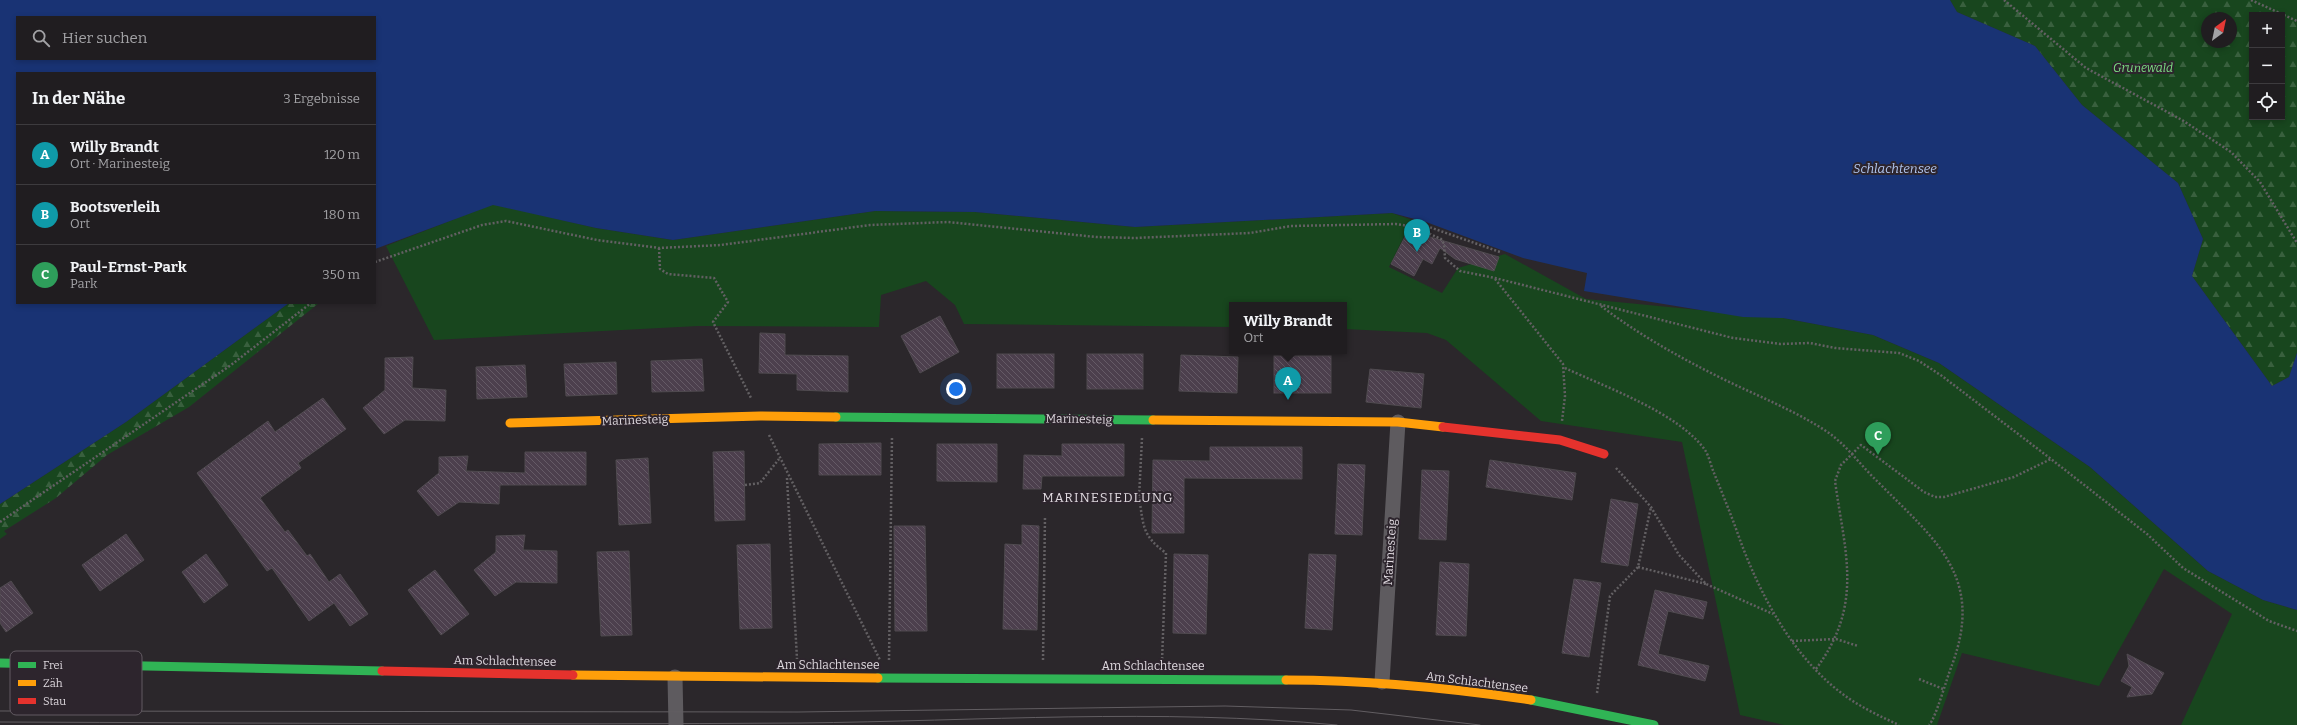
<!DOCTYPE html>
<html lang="de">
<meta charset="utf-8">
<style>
:root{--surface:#201d20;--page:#2d2a2d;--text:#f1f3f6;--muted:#a2a2a5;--line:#3d3b3e;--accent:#ea580c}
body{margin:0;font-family:Bitter,serif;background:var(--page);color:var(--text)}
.controls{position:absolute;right:12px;top:12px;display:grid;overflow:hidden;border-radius:0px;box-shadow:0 2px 6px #0003}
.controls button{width:36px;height:36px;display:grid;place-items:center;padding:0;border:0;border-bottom:1px solid var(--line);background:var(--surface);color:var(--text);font:20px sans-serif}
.compass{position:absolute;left:2201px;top:12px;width:36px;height:36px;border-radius:50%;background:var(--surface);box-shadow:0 2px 6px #0003;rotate:33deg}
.you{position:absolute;left:956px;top:389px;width:14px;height:14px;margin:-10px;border:3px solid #fff;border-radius:50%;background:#1a73e8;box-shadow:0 0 0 6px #1a73e833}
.badge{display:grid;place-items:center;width:26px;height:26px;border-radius:50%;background:var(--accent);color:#fff;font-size:13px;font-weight:700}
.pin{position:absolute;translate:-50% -33px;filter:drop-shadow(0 1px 2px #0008)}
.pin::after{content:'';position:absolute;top:21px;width:14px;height:12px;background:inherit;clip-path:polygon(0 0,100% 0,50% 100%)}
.popup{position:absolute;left:1229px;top:302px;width:118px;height:52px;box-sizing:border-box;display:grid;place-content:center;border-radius:0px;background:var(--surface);filter:drop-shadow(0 1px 3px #0005);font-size:13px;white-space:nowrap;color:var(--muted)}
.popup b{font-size:15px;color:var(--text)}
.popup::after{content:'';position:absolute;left:50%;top:100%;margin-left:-8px;border:8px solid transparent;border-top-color:var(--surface)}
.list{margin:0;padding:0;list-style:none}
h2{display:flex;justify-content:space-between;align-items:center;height:52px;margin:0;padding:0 16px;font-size:17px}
h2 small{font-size:13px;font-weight:400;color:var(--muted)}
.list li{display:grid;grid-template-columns:26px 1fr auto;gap:12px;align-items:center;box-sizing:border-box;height:60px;padding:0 16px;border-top:1px solid var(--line)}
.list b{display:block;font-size:15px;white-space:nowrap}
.list p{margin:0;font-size:13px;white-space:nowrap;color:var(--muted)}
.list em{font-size:13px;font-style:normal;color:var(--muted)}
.icon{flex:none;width:22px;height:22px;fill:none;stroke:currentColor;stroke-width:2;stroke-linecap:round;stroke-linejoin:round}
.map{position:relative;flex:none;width:2297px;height:725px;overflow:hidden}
.search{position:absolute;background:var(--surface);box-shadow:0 2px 6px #0003;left:16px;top:16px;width:360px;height:44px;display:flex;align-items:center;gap:10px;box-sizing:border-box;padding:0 14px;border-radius:0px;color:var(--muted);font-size:15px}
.panel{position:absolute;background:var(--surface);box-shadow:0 2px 6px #0003;left:16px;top:72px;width:360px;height:232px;border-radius:0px}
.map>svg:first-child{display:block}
</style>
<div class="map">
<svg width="2297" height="725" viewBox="0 0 2297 725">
<defs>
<pattern id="forest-firs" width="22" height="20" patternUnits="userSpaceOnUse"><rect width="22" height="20" fill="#18461e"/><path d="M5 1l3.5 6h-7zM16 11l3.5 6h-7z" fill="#39603e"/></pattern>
<pattern id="building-back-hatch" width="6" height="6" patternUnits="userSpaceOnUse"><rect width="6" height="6" fill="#4c3f4d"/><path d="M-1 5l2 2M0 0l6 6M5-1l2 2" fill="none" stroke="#655a66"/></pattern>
</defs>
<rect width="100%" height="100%" fill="#2b272b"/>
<g fill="url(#forest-firs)" fill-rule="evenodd">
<path d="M1950 0H2297V353L2289 377 2272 386 2192 276 2203 239 2178 183 2082 105 2035 46 1957 12ZM2252 15H2282V117H2252ZM2207 18H2231V42H2207Z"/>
<polygon points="289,303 319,303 189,407 107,455 56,498 4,531 7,534 0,539 0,504 126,422"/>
</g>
<g fill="#18461e">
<polygon points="2251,0 2297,0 2297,21"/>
<polygon points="493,204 596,228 673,240 875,211 975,212 1135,227 1392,213 1412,220 1389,267 1442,293 1458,268 1505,254 1586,299 1783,318 1873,335 1939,363 2090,467 2208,571 2263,600 2297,610 2297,725 2181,725 2232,614 2164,569 2099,686 1962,653 1937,725 1784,725 1740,715 1682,442 1541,421 1446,340 1427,333 1344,329 1344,305 1232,305 1232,327 964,324 955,305 926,281 881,295 879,327 698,326 434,340 386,246"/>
</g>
<path fill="#193374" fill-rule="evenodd" d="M0 0H1950L1957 12 2035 46 2082 105 2178 183 2203 239 2192 276 2272 386 2289 377 2297 353V610L2263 600 2208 571 2090 467 1939 363 1873 335 1783 318 1743 317 1584 291 1587 273 1523 258 1426 222 1392 213 1135 227 975 212 875 211 673 240 596 228 493 205 375 249V73H17V303H289L126 422 0 504ZM17 17H375V59H17Z"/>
<g fill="url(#building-back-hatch)" stroke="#504b50">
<polygon points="1410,227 1427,236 1499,257 1494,271 1455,259 1440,248 1432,264 1423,259 1414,276 1391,264"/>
<polygon points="940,316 959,352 920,373 901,336"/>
<polygon points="760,333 785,334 785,355 848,356 848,392 797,390 797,374 759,373"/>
<rect x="997" y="354" width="57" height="34"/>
<rect x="1087" y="354" width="56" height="35"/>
<polygon points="1181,355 1238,357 1237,393 1179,391"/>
<rect x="1274" y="356" width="57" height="37"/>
<polygon points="413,357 412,388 446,390 445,421 405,420 384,434 363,408 385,390 385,358"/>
<polygon points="702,359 704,391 652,392 651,361"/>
<polygon points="616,362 617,394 566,396 564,364"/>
<polygon points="525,365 527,397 477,399 476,367"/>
<polygon points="1370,369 1424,374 1421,408 1366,402"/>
<polygon points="323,398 346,429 298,463 301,468 260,498 285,532 288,530 307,556 310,554 329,582 340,574 368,614 350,626 334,603 309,621 272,568 267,571 197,473 268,421 275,432"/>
<polygon points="881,443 881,475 819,475 819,444"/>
<polygon points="937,444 997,444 997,482 937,481"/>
<polygon points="1062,444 1124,444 1124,476 1042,476 1041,489 1023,489 1024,455 1062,456"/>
<polygon points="1210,447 1302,447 1302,479 1184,478 1184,533 1152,533 1153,460 1210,461"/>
<polygon points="744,451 745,520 715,521 713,452"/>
<polygon points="525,452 586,452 586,485 500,485 499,504 459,502 438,516 417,491 439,473 439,457 468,456 466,471 525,473"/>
<polygon points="648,458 651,523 619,525 616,460"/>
<polygon points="1490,460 1576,473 1572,500 1486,487"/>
<polygon points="1338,464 1365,465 1362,535 1335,534"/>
<polygon points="1422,470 1449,471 1446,540 1419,539"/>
<polygon points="1611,499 1638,504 1628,566 1601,562"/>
<polygon points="1022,525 1039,526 1037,630 1003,629 1005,544 1022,545"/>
<polygon points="894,526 925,526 927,631 895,631"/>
<polygon points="126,534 144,560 100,591 82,565"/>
<polygon points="525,535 523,550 557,551 557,583 516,582 495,596 474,570 496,552 496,536"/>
<polygon points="770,544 772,628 740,629 737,545"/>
<polygon points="629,551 632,635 601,636 597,552"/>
<polygon points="206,554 228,585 204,603 182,572"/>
<polygon points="1174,554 1208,555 1206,634 1173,633"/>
<polygon points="1309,554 1336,555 1332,630 1305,628"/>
<polygon points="1440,562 1469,564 1466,636 1436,635"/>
<polygon points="435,570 469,614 441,635 408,590"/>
<polygon points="1574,579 1601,583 1589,657 1562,653"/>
<polygon points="11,581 33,613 6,632 0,623 0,588"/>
<polygon points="1655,590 1707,602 1703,619 1668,611 1658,654 1709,666 1705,681 1638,665"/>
<polygon points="2127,654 2164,673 2152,694 2127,697 2132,687 2121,681 2129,666"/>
</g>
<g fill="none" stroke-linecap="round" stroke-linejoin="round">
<g stroke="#636063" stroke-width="2.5" stroke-dasharray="2 2" stroke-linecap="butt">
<polyline points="2004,0 2086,68 2182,120 2231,152 2260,182 2297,243"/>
<polyline points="2251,0 2297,21"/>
<polyline points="1415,222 1500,252"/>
<polyline points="659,248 660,269 668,274 714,278 728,302 713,322 751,398"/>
<polyline points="375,262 482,225 506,221 597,240 659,248 721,245 870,225 948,222 1096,237 1135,238 1250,233 1291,226 1396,224 1415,227 1441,239 1444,244 1445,258 1460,271 1495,278 1733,338 1780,344 1810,343 1835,348 1899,353 1919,361 1942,376 2051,459 2147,534 2183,568 2269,621 2297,631"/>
<polyline points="1495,279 1563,364 1565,396 1562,421"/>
<path d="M1601 306C1638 334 1677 356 1719 377 1755 395 1792 409 1826 431 1846 444 1861 466 1878 482 1935 540 1985 576 1952 665 1947 677 1936 718 1929 725"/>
<path d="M1565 368C1605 387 1679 413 1705 450 1709 456 1711 466 1714 473 1723 495 1732 517 1740 540 1763 602 1801 672 1861 706 1873 713 1886 719 1899 725"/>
<polyline points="769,435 880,660"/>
<polyline points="1142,438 1139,498 1153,498"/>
<polyline points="1616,468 1651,507 1679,555 1706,584 1773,614"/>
<polyline points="787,478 797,659"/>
<polyline points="745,485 760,483 779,459"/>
<path d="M1139 498C1144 525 1141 535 1166 553L1162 661"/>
<polyline points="0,522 231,365 311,303"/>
<polyline points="1638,567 1706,584"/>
<polyline points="1792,641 1836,639 1858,646"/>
<polyline points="889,660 892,437"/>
<polyline points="1043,660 1045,516"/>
<path d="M1816 669C1864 604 1845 554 1835 481L1841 465 1861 445 1924 492 1935 497H1944L2014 477 2051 459"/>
<polyline points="1919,679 1943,689"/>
<polyline points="1597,693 1610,596 1638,567 1651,507"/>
</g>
<g stroke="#5e5b5f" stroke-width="15">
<polyline points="675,677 676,725"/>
<polyline points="1382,682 1398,422"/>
</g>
<g stroke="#30b455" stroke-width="9">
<polyline points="836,417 1153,420"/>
<polyline points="0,663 382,671"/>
<polyline points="878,678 1286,680"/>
<polyline points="1531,700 1654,725"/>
</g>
<g stroke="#ff9f0a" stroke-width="9">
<polyline points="1153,420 1398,422 1443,427"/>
<polyline points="510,423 760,416 836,417"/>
<polyline points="573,675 878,678"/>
<path d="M1286 680C1368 680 1450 688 1531 700"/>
</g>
<g stroke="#e5322d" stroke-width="9">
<polyline points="1443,427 1560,440 1604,454"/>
<polyline points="382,671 573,675"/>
</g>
<g stroke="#625e62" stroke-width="1">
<polyline points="0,711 798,712 1225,706 1351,710 1480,725"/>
<path d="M0 722C267 723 533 725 800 723 979 721 1159 708 1337 725"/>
</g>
</g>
<g text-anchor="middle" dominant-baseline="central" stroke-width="4" stroke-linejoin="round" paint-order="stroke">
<g font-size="12" font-style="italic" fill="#7cde83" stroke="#2d252d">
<text x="2143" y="68">Grunewald</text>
</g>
<g font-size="12" fill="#dfd9df" stroke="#2d252d">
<text transform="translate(1079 419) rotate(1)">Marinesteig</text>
<text transform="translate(635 420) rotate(-2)">Marinesteig</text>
<text transform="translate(1390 552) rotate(-86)">Marinesteig</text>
<text transform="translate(505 661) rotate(1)">Am Schlachtensee</text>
<text x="828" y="665">Am Schlachtensee</text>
<text x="1153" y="666">Am Schlachtensee</text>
<text transform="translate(1477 682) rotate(7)">Am Schlachtensee</text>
</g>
<g font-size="13" font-style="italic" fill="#b1c6f0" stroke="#2d252d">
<text x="1895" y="168">Schlachtensee</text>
</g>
<g font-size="13" letter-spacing="1" fill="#dfd9df" stroke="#2d252d">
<text x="1108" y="497">MARINESIEDLUNG</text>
</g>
</g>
<rect x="10" y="651" width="132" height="64" rx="6" fill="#2d252d" stroke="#625b62" stroke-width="1"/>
<rect x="18" y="662" width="18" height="6" fill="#30b455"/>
<rect x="18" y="680" width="18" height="6" fill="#ff9f0a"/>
<rect x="18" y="698" width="18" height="6" fill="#e5322d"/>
<g font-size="11" fill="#dfd9df">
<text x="43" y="669">Frei</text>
<text x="43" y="687">Zäh</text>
<text x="43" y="705">Stau</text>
</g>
</svg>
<div class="controls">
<button>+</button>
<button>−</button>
<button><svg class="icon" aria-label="locate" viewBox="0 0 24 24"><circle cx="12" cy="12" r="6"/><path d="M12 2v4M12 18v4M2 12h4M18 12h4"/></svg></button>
</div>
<svg class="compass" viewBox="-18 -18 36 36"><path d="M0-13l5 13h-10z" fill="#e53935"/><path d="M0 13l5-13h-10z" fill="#a2a2a5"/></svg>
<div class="you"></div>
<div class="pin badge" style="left:1288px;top:400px;background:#0f9aa8">A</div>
<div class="popup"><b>Willy Brandt</b>Ort</div>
<div class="pin badge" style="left:1417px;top:252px;background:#0f9aa8">B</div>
<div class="pin badge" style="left:1878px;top:455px;background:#2e9e5b">C</div>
<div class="search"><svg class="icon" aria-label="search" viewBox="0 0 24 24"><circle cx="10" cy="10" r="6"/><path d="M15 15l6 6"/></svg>Hier suchen</div>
<section class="panel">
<h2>In der Nähe<small>3 Ergebnisse</small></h2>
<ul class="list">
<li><span class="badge" style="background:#0f9aa8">A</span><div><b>Willy Brandt</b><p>Ort · Marinesteig</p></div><em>120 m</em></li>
<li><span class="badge" style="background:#0f9aa8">B</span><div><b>Bootsverleih</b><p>Ort</p></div><em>180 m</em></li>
<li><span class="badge" style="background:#2e9e5b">C</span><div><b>Paul-Ernst-Park</b><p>Park</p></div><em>350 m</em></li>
</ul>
</section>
</div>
